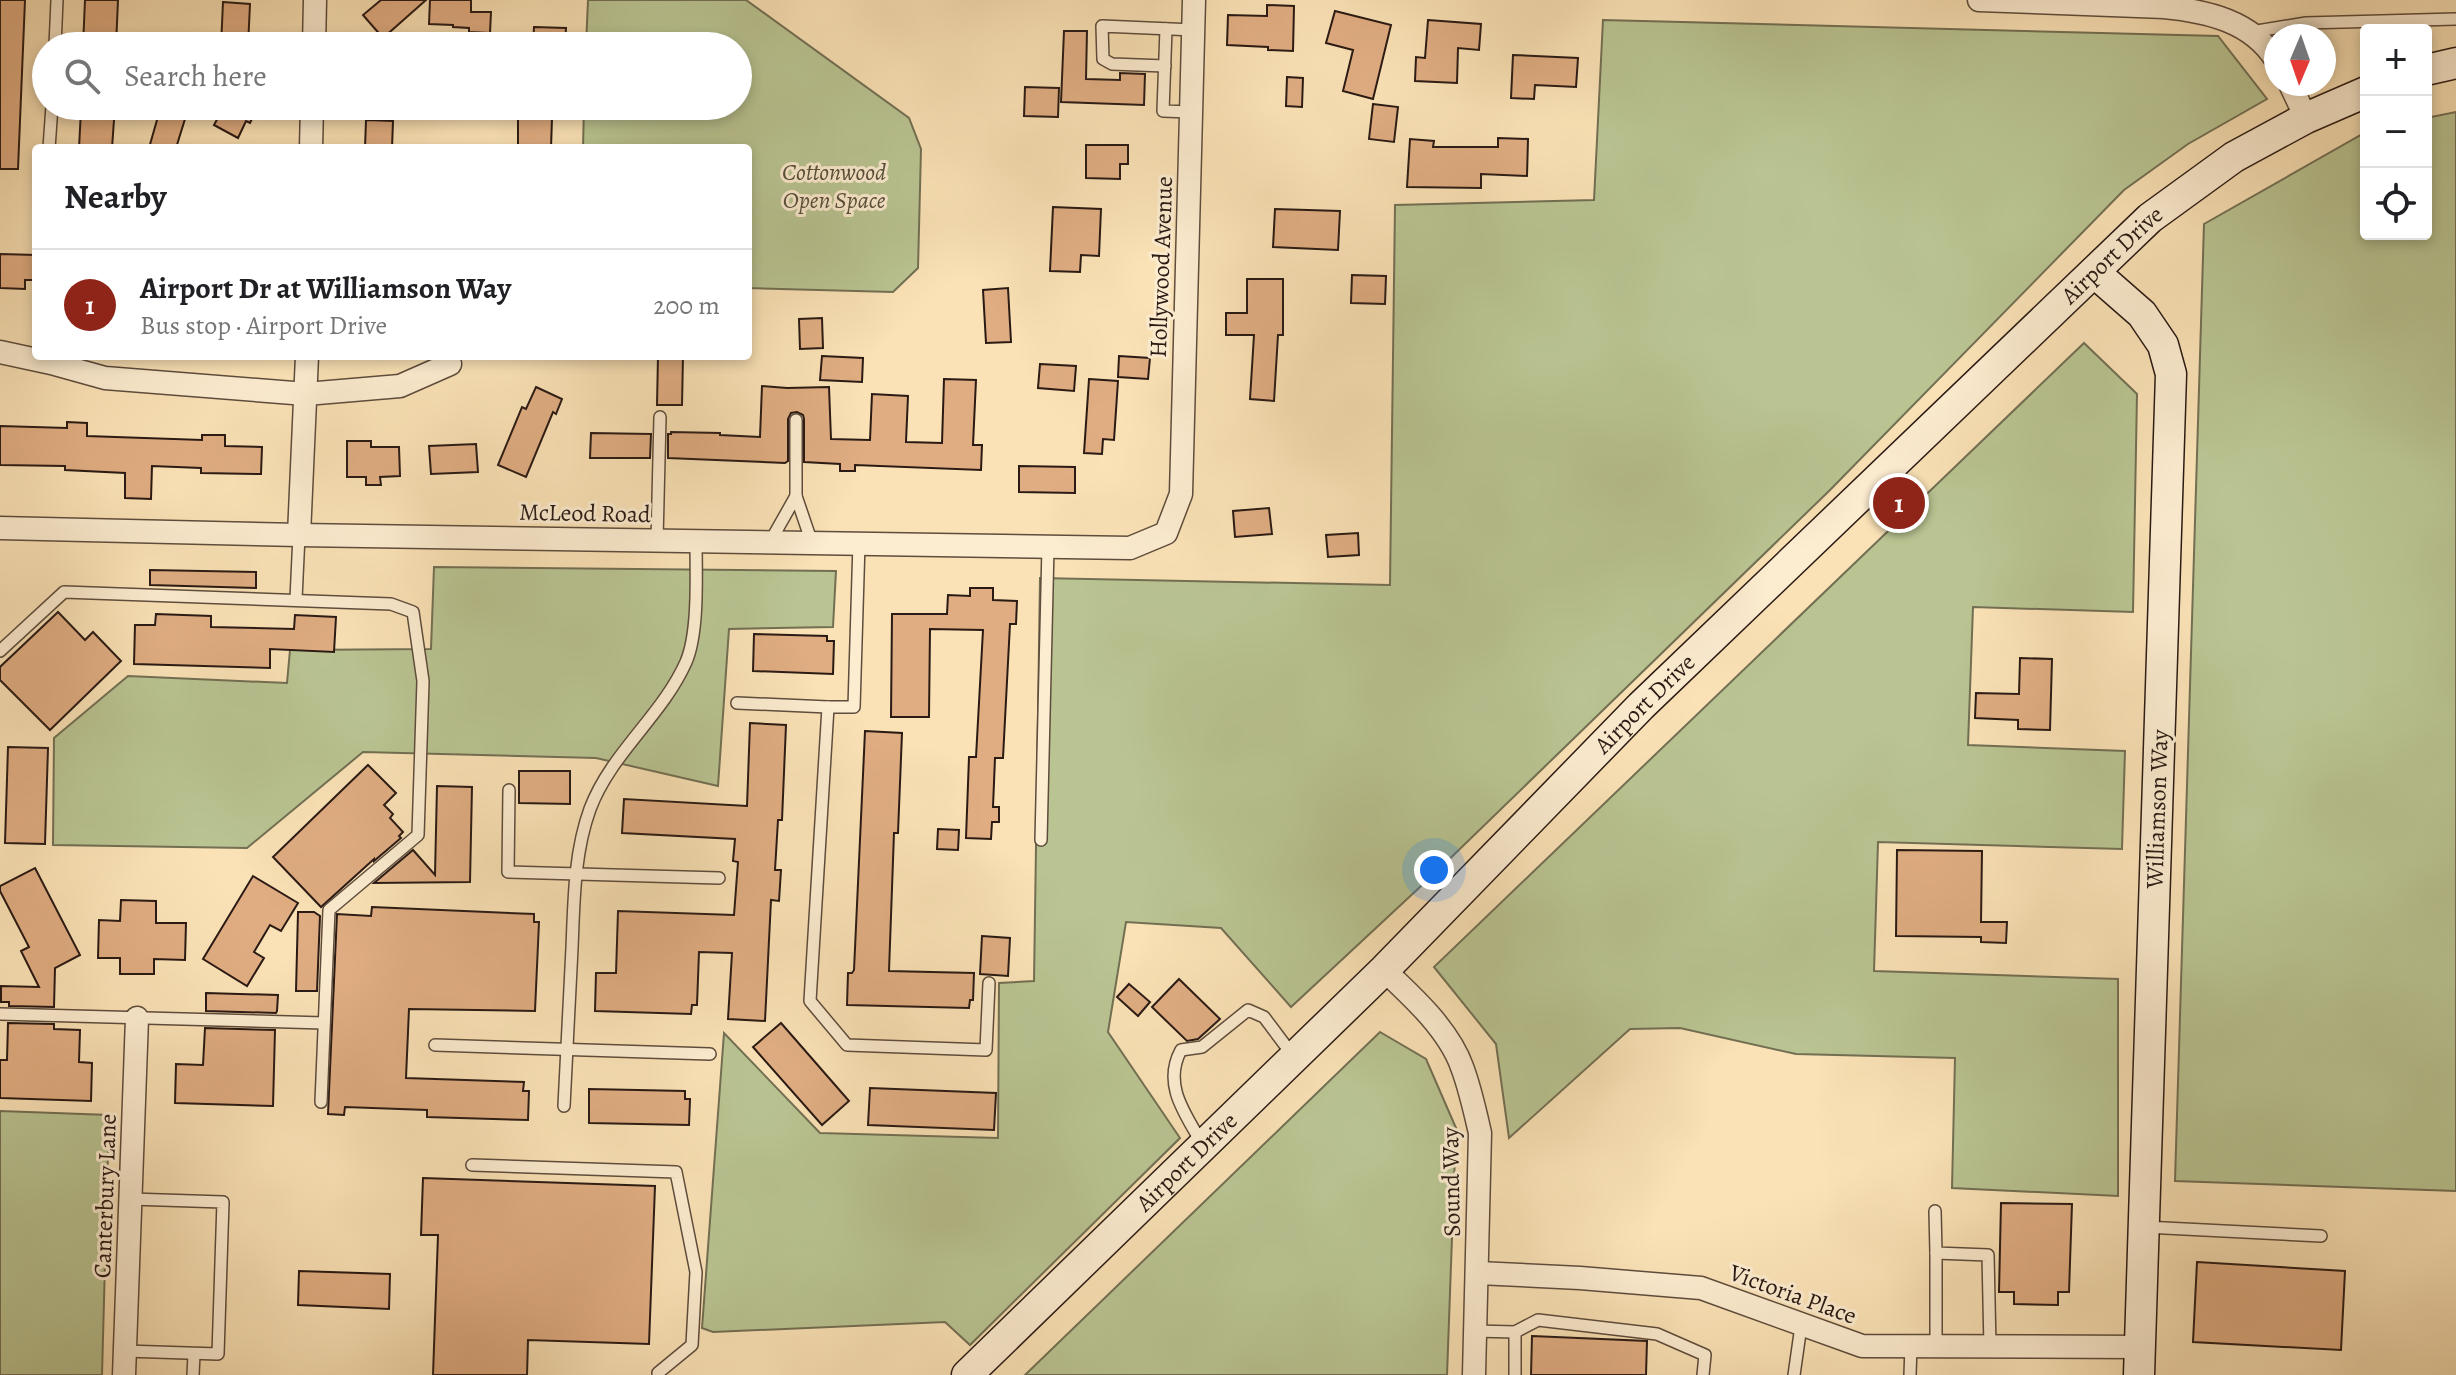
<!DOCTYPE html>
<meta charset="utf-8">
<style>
:root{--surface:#fff;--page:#f2f2f2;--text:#202124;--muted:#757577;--line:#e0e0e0;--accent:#8f2418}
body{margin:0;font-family:Alegreya,serif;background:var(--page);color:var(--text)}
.controls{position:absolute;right:24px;top:24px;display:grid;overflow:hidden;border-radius:8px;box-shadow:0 4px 12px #0003}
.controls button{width:72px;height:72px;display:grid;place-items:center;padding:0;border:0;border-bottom:2px solid var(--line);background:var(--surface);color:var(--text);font:40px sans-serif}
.compass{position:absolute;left:2264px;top:24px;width:72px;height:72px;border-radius:50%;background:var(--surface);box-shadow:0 4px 12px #0003;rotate:182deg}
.you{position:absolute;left:1434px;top:870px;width:28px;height:28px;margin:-20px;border:6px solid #fff;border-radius:50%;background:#1a73e8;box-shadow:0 0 0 12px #1a73e833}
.badge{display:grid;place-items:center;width:52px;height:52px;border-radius:50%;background:var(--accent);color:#fff;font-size:26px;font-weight:700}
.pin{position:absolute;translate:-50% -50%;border:4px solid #fff;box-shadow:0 2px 8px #0006}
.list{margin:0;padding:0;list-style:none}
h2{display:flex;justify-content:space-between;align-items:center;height:104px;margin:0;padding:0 32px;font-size:34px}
h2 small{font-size:26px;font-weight:400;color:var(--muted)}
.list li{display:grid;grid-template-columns:52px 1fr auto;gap:24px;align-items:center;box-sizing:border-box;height:112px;padding:0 32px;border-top:2px solid var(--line)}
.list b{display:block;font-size:30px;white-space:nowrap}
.list p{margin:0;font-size:26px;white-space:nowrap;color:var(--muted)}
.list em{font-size:26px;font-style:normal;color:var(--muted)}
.icon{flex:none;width:44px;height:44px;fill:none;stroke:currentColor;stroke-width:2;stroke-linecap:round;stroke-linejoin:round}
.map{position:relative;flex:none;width:2456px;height:1375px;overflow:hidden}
.search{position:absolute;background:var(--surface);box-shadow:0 4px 12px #0003;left:32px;top:32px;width:720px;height:88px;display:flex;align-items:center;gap:20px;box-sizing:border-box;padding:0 28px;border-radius:44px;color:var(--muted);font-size:30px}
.panel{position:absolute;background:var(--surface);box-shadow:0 4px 12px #0003;left:32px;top:144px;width:720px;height:216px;border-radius:8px}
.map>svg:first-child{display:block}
</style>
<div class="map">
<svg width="2456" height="1375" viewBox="0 0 2456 1375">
<rect width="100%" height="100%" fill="#fae2b6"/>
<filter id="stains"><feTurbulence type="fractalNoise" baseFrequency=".0025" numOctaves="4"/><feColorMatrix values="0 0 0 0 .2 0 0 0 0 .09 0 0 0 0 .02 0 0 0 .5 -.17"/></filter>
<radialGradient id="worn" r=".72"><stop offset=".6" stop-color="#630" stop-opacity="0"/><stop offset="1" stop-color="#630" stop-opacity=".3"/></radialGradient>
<g fill="#b9c492" stroke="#726f53" stroke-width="2">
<polygon points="588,0 746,0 909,118 921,149 918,268 893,292 748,288 748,148 583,148 584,106 738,106 738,46 586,46"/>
<polygon points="1603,20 2218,36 2267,99 2188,144 2124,190 1829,491 1434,874 1291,1007 1221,928 1126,922 1108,1032 1180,1138 970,1345 945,1322 713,1332 702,1328 724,1033 820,1133 998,1138 999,983 1034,981 1040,578 1390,585 1395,205 1594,200"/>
<polygon points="2456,112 2456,1191 2175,1181 2204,224 2366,132 2366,234 2426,234 2426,118"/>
<polygon points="2084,343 2137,394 2133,612 1973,607 1968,745 2125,751 2122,849 1878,842 1874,971 2118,979 2118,1196 1952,1188 1955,1058 1796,1054 1680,1028 1630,1029 1509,1138 1496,1044 1434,967"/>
<polygon points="434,567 836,571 833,627 729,629 718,786 596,758 363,752 247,848 53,845 54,738 128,676 287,683 290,650 431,649"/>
<polygon points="1380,1032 1426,1059 1456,1128 1447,1375 1025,1375"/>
<polygon points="0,1111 109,1115 102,1375 0,1375"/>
</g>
<g fill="#e0ad82" stroke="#2a1a14" stroke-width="2">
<polygon points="0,0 25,0 18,169 0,169"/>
<polygon points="85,0 118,0 116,46 83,46"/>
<polygon points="381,0 426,0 383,38 363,15"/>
<polygon points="430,0 471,0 471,12 491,12 490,33 469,32 469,28 453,27 453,25 429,24"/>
<polygon points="223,2 250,4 248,46 221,46"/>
<polygon points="1267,5 1294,6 1293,51 1268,50 1268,47 1227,45 1228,15 1267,16"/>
<polygon points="1335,11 1391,25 1373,99 1343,91 1353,50 1326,43"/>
<polygon points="1428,20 1481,24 1479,50 1458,48 1457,83 1415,81 1416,57 1425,58"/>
<polygon points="534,27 566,28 565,46 533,46"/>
<polygon points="1064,31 1087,31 1086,79 1120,80 1120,73 1145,74 1144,105 1061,102"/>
<polygon points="1513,55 1578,58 1576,87 1535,85 1534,99 1511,98"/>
<polygon points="1287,77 1303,78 1302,107 1286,106"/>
<polygon points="1025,87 1059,88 1058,117 1024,116"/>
<polygon points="1373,104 1398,107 1394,142 1369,139"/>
<polygon points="86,106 115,106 112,148 79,148 81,110 86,110"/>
<polygon points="161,106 189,106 176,148 149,148"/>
<polygon points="212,106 258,106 250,123 246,121 238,138 214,125 222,110"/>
<polygon points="518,117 552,118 551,148 518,148"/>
<polygon points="366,120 393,121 392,148 365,148"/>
<polygon points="1498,138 1528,139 1527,176 1481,174 1481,188 1407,187 1410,139 1434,141 1433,147 1498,147"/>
<polygon points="1086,145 1128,145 1128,164 1120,164 1120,179 1086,178"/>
<polygon points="1053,207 1101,209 1099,256 1081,255 1080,272 1050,271"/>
<polygon points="1275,209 1340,211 1338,250 1273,247"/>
<polygon points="0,254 36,255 36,280 25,280 25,289 0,288"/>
<polygon points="1352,275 1386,276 1385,304 1351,303"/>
<polygon points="1247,279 1283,279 1283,335 1278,335 1274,401 1250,399 1254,335 1226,335 1226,313 1247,313"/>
<polygon points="1008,288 1011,342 986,343 983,290"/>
<polygon points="822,318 823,348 800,349 799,319"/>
<polygon points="658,356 683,356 682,405 657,405"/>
<polygon points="822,356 863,358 862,382 820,380"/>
<polygon points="1119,356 1150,358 1148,379 1118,377"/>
<polygon points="1040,364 1076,366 1074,391 1038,388"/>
<polygon points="944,379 976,380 973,445 982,445 981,470 855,465 855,471 840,471 840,464 804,462 804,419 803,415 797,412 791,413 788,419 788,461 785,463 668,458 668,434 671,434 671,432 720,433 720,435 760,437 762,386 787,388 829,387 831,439 870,440 872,394 908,396 906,442 942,443"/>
<polygon points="1089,379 1118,381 1114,440 1103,439 1102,454 1084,453"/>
<polygon points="536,387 562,399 556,414 553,412 526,477 498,465 522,407 526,409"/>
<polygon points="67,422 87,423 87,436 202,440 202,435 225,435 225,446 262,447 261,474 201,473 201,468 152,466 151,499 125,498 125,473 65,470 65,466 0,465 0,426 67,428"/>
<polygon points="591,433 651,434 650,458 590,458"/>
<polygon points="347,441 371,441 371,447 399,447 400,476 380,477 381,485 366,485 366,477 347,477"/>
<polygon points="476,444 478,472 431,474 429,446"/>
<polygon points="1019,466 1075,467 1075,493 1019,492"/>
<polygon points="1269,508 1272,534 1235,537 1233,511"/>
<polygon points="1358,533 1359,555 1328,557 1326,535"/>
<polygon points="150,570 256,572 256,588 150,585"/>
<polygon points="970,588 993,588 993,600 1017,601 1016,624 1010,624 1003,758 995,758 993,807 999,807 999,822 992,822 991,839 966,838 969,757 976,757 983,630 930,629 929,717 891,717 892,614 947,614 948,595 970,596"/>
<polygon points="58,612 85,640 93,632 121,661 50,730 0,680 0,667"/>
<polygon points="156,614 211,616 211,627 294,629 295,615 336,617 334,652 270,649 270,668 134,664 135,625 155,625"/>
<polygon points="754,634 827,636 827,641 834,641 833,674 753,671"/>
<polygon points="2020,658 2052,659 2050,730 2018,729 2018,720 1975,718 1976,693 2019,694"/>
<polygon points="750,723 786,725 782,820 778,820 775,870 781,870 779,901 771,900 765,1021 728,1019 732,953 699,952 697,1005 692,1005 691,1014 595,1011 596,973 616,973 618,911 734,915 738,862 733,861 735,839 622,833 624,799 747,806"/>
<polygon points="865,731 902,733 898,833 894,833 889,971 974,973 973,1000 970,1000 969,1008 847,1005 848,973 852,973 854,970"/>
<polygon points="8,747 48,748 45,844 5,843"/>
<polygon points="368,765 396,793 384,805 393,814 390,818 403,832 399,836 401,838 374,861 374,859 321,907 273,857"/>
<polygon points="519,771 570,771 570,804 519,803"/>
<polygon points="437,786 472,787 470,882 374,883 413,850 435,875"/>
<polygon points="938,829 959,830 958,850 937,849"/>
<polygon points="1897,850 1982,851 1981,922 2007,922 2006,943 1981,942 1981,937 1896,936"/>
<polygon points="35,868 80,955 55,968 54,1007 9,1006 9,1002 1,1002 1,986 39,987 21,951 29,947 0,891 0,886"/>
<polygon points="253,876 298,903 281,931 270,925 254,952 264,958 247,986 203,959"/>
<polygon points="121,900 156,901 156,923 186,923 185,960 154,959 154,974 120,974 120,958 98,958 99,920 120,921"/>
<polygon points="372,907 534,914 534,922 539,922 535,1011 409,1009 406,1078 524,1082 523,1091 529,1091 528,1120 427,1117 427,1110 345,1107 344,1115 328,1114 337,914 371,916"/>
<polygon points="298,912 314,912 320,916 317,991 296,991"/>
<polygon points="982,936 1010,938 1008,976 980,974"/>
<polygon points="1179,979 1220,1019 1198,1039 1187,1041 1152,1007"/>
<polygon points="1129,984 1150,1002 1138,1016 1117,997"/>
<polygon points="206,993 278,995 277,1011 276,1013 206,1011"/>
<polygon points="8,1023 54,1024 54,1029 80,1030 79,1062 92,1063 91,1101 0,1098 0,1060 7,1060"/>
<polygon points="781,1023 849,1101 822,1125 753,1047"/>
<polygon points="205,1028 275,1030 273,1106 175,1103 176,1064 203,1065"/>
<polygon points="870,1088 996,1093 994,1130 868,1125"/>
<polygon points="589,1089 685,1091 685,1099 690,1099 689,1125 589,1123"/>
<polygon points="423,1178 655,1186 649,1344 528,1340 527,1375 433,1375 438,1235 421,1235"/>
<polygon points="2001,1203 2072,1204 2069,1292 2058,1292 2058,1305 2014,1304 2014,1292 1999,1292"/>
<polygon points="2197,1262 2345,1271 2341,1350 2193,1342"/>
<polygon points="299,1271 390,1274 389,1309 298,1305"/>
<polygon points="1532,1336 1647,1341 1646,1375 1531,1375"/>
</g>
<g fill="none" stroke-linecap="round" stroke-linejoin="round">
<g stroke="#5e4c3c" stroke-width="14">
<g id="lane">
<polyline points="1166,29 1163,111 1191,112"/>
<polyline points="2251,32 2306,23 2456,19"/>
<polyline points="55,46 57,0"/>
<polyline points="1165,66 1112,64 1103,59 1102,26 1194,30"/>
<polyline points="49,148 52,106"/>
<polyline points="796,420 796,496"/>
<polyline points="657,540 660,417"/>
<polyline points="770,542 796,496 812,543"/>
<polyline points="859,543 854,707 828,707 810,1001 847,1045 986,1050 989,983"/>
<polyline points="296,599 299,535"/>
<polyline points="0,651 64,592 391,604 413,612 423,681 418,835 329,910 321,1102"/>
<polyline points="737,703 828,707"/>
<polyline points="509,790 508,872 719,878"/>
<polyline points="1041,840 1048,547"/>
<polyline points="0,1014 324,1023"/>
<polyline points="435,1045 710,1054"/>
<path d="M564 1106C567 1053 569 1000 572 948 574 901 574 853 590 809 611 753 662 716 686 662 699 632 696 573 696 541"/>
<path d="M1203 1145C1186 1115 1162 1085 1181 1050L1202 1047 1248 1010 1264 1017 1294 1057"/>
<polyline points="472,1165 676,1172 696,1272 692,1345 658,1373"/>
<polyline points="1935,1211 1936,1253 1988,1255 1990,1347"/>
<polyline points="2145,1227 2321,1236"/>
<polyline points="1475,1331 1515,1332 1538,1320 1657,1334 1705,1355 1703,1375"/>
<polyline points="1936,1346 1936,1253"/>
<polyline points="125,1351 218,1354 223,1202 131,1199"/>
<polyline points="193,1375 194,1354"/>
<polyline points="1515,1375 1515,1332"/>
<polyline points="1794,1375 1801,1326"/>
<polyline points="1910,1375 1911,1346"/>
</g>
</g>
<g stroke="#5e4c3c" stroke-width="25">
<g id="street">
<path d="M1979 0 2164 7C2206 11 2252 21 2276 60"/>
<polyline points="314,46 315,0"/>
<polyline points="2290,84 2306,118"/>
<polyline points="311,148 312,106"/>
<polyline points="0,352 51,363 105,378 306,394 400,386 450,364"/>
<polyline points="0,528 299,535 1130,548 1166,533 1181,494 1194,0"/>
<polyline points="299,535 307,356"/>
<path d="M1384 970C1412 996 1449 1030 1462 1067 1470 1088 1475 1111 1480 1133L1474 1375"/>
<polyline points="1478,1273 1580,1278 1701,1288 1862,1346 2140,1347"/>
<polyline points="124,1375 137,1018"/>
</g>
</g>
<g stroke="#2a1a14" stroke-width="33">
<g id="secondary">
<polyline points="2426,70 2456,63"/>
<polyline points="2094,272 2142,314 2163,345 2171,374 2139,1375"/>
<path id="s1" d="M967 1375 1384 970 1641 706 2150 218 2234 157 2306 118 2366 92"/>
</g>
</g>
<use href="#lane" stroke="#fcecd0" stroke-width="11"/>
<use href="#street" stroke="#fcecd0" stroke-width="22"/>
<use href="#secondary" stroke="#fcecd0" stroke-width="30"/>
</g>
<g text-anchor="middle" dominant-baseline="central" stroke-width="6" stroke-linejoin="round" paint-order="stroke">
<g font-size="24" font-style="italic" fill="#554d3a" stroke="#fcecd0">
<text x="834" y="172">Cottonwood<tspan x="834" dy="28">Open Space</tspan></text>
</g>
<g font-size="24" fill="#2a1a14" stroke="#fcecd0">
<text stroke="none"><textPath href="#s1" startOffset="1602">Airport Drive</textPath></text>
<text transform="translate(1161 267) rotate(-88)">Hollywood Avenue</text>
<text transform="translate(585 513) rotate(1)">McLeod Road</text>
<text stroke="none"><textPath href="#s1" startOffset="954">Airport Drive</textPath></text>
<text transform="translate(2157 809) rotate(-88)">Williamson Way</text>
<text stroke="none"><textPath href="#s1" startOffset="306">Airport Drive</textPath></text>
<text transform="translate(1451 1182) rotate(-91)">Sound Way</text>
<text transform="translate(105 1196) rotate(-88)">Canterbury Lane</text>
<text transform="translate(1793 1294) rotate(20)">Victoria Place</text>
</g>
</g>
<rect width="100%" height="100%" filter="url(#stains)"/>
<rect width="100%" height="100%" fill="url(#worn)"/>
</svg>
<div class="controls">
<button>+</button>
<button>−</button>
<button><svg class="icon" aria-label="locate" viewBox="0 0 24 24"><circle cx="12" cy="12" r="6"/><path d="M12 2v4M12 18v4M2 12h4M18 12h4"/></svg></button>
</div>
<svg class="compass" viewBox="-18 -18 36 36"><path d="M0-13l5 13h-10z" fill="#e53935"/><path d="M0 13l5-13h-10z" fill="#757577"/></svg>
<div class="you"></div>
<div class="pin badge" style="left:1899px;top:503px">1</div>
<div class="search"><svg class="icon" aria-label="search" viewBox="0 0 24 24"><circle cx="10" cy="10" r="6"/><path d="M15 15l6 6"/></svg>Search here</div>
<section class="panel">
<h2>Nearby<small></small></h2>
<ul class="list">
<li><span class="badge">1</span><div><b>Airport Dr at Williamson Way</b><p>Bus stop · Airport Drive</p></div><em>200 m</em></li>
</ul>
</section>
</div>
